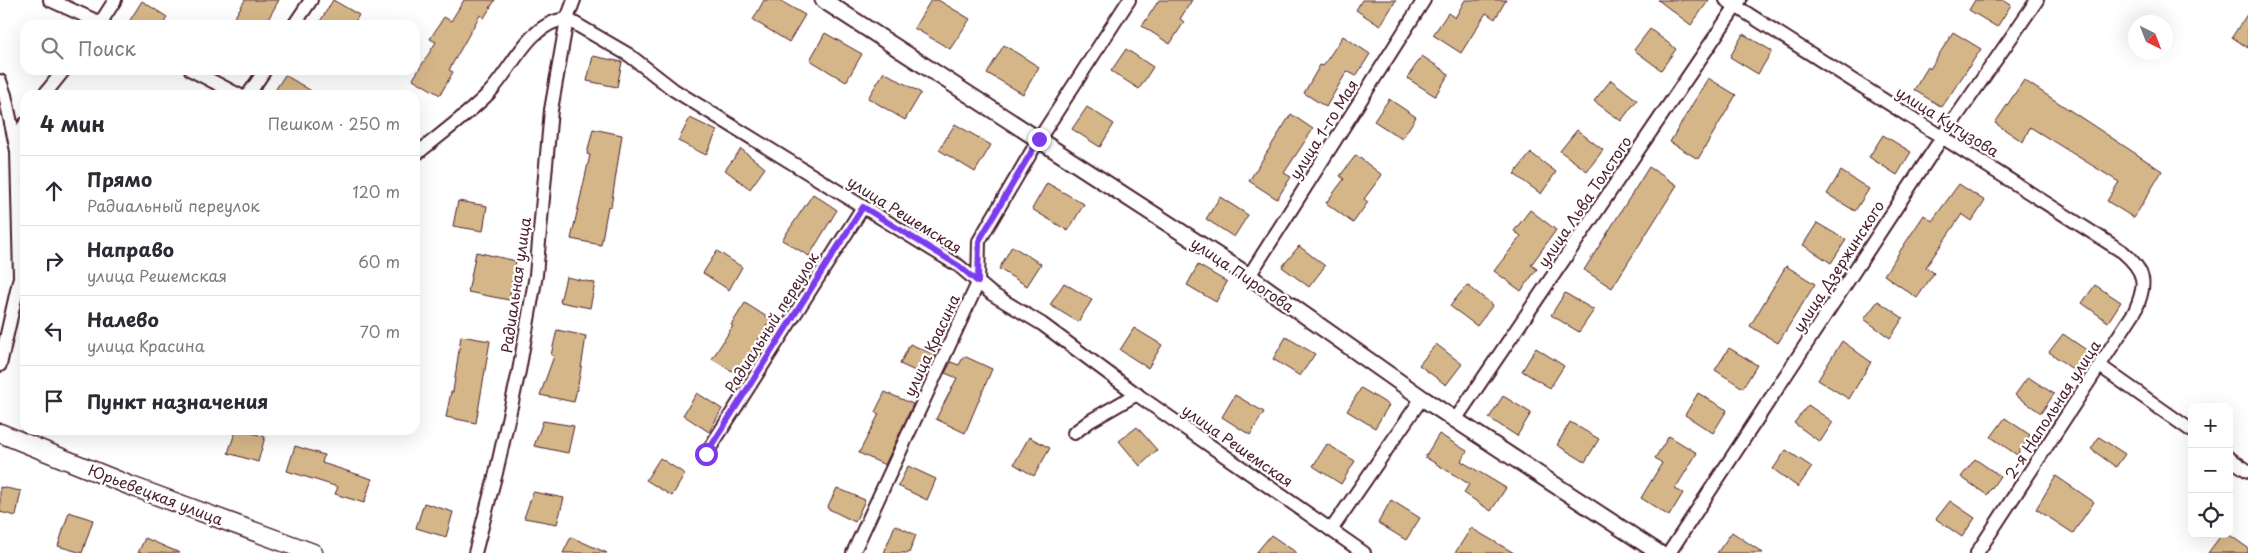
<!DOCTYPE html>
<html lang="ru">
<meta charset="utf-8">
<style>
:root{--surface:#fff;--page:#f7f7f7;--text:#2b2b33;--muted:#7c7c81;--line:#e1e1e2}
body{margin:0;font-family:"Playpen Sans",sans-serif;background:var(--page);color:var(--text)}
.controls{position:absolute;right:15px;bottom:15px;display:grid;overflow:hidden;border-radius:10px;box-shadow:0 5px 20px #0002}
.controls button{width:45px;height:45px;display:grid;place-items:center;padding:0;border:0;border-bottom:1px solid var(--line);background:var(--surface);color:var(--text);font:25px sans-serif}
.compass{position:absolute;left:2128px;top:15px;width:45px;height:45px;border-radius:50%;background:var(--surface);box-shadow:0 5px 20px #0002;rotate:138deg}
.stop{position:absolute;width:15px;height:15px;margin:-11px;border:4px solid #7c3aed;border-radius:50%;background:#fff}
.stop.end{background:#7c3aed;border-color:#fff;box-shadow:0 1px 5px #0008}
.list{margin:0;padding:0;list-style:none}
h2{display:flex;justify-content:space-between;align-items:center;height:65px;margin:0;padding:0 20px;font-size:21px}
h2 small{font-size:16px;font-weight:400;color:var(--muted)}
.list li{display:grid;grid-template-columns:32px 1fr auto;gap:15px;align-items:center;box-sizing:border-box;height:70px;padding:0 20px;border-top:1px solid var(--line)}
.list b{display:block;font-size:19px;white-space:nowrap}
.list p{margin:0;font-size:16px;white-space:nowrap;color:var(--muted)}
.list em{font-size:16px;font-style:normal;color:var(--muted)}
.icon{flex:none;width:28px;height:28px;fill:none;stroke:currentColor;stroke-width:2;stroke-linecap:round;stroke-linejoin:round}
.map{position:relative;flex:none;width:2248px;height:553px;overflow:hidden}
.search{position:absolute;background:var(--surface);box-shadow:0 5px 20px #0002;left:20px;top:20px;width:400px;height:55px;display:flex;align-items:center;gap:12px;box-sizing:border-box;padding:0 18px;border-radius:15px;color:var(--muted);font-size:19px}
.panel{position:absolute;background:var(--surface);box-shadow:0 5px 20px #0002;left:20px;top:90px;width:400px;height:345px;border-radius:15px}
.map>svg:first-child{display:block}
</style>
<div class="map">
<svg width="2248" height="553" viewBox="0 0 2248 553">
<rect width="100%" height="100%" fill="#fff"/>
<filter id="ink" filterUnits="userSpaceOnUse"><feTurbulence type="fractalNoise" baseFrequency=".02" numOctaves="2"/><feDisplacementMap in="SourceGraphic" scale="10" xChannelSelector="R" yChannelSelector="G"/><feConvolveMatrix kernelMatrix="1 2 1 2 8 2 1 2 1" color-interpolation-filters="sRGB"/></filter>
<g filter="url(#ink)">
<g fill="#d5b688" stroke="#4a1f2b">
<polygon points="245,0 279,0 265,25 230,25"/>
<polygon points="333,0 359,15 353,25 318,25"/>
<polygon points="464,0 495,0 484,18 480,15 449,70 453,72 440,95 413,79 436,42 430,39 444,17 451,21"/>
<polygon points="764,0 779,0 805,15 789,42 753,20"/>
<polygon points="931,0 938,0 970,19 950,49 914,28"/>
<polygon points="1159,0 1192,0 1180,19 1184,22 1170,44 1142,26"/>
<polygon points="1362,0 1396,0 1380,26 1356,10"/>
<polygon points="1465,0 1506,0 1495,19 1486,13 1461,53 1433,35 1448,13 1455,18"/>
<polygon points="1658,0 1709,0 1691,25"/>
<polygon points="1975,0 2003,0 2011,5 1997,27 1969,10"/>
<polygon points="142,1 167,17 163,25 127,25"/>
<polygon points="2248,13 2248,48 2232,37"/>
<polygon points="1650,29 1676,49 1661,70 1634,50"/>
<polygon points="1953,32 1981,49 1942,107 1914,90 1928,67 1930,69"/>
<polygon points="825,33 862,54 846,82 810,60"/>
<polygon points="1743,34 1772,51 1758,74 1730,57"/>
<polygon points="1343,36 1370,54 1356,76 1347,71 1326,107 1304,93 1320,65 1323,66"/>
<polygon points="1004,45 1039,67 1023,94 987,73"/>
<polygon points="1126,49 1153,67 1139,89 1111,71"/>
<polygon points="593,56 622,62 617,87 587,81"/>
<polygon points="1422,56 1449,74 1435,96 1407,78"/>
<polygon points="884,72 921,93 905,120 868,98"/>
<polygon points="285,75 318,95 272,95"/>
<polygon points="1708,78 1736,95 1698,159 1670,142"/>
<polygon points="1611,80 1637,100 1621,121 1594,101"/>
<polygon points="2024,80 2162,171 2134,218 2107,201 2119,182 2030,127 2023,142 1995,123"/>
<polygon points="1389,99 1416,117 1402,139 1374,121"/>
<polygon points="1087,107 1114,124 1100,147 1072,129"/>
<polygon points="1291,114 1313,129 1284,173 1291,177 1277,199 1249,181"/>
<polygon points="690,118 717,131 706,155 678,141"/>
<polygon points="955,124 991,145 975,172 939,150"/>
<polygon points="593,129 622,135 611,207 608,206 601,245 571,239 590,155 587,154"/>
<polygon points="1577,130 1603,150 1587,171 1560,151"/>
<polygon points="1883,135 1911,152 1897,175 1869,157"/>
<polygon points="741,149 765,168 750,189 725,170"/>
<polygon points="1531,153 1556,172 1541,194 1514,174"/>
<polygon points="1356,155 1382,175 1364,199 1368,202 1353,223 1326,203 1344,179 1340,176"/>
<polygon points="1649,167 1677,185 1612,288 1584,270"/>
<polygon points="1841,171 1869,189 1855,211 1827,194"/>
<polygon points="1047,183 1084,204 1068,231 1032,209"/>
<polygon points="1959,184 1985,201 1972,221 1962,214 1926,267 1934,273 1917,298 1884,275 1924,215 1932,221"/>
<polygon points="813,194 837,210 809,256 782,240"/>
<polygon points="1220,197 1248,215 1234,237 1206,219"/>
<polygon points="458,201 487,206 483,231 453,226"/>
<polygon points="1530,210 1556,230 1531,265 1537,269 1521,291 1494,271 1521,236 1514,231"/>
<polygon points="1817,223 1846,240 1831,263 1803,245"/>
<polygon points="1012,246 1041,264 1027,286 999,269"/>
<polygon points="1299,246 1325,266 1309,287 1282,267"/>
<polygon points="717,251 742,267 729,290 703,273"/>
<polygon points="476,252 516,261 509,300 468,292"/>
<polygon points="1198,265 1227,282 1216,302 1187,285"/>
<polygon points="1786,266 1815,284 1778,343 1750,326"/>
<polygon points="566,277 595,283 590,308 560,302"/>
<polygon points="1064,283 1092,300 1078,322 1050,305"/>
<polygon points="1467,285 1493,305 1477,326 1450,306"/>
<polygon points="2095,285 2121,302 2108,322 2082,303"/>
<polygon points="1565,293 1594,310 1579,332 1551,315"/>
<polygon points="1878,301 1903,318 1890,338 1864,319"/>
<polygon points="745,303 770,319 739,375 712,359 733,326 731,325"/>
<polygon points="1134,328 1162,345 1148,368 1120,350"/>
<polygon points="557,330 586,336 580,375 574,402 540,395 554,356 551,355"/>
<polygon points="2063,334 2088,351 2075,371 2049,352"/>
<polygon points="461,336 490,341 476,423 446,417 451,392 453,392"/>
<polygon points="1286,337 1315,354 1300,376 1273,359"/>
<polygon points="1842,341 1871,362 1849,399 1818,380"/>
<polygon points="910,344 936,355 926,376 900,364"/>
<polygon points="1436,344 1462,364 1446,385 1419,365"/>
<polygon points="1536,348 1564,366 1550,388 1522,371"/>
<polygon points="1729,348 1757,365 1743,388 1715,370"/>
<polygon points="964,356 992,369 965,433 936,419 957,378 945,373 951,362 959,365"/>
<polygon points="2028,377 2054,394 2041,413 2015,395"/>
<polygon points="1361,388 1389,405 1375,428 1347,411"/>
<polygon points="885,392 913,404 885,465 859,453 879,414 875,412"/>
<polygon points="697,393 722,409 709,432 683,415"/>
<polygon points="1698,393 1727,410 1713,433 1685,415"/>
<polygon points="1235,395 1264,412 1250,435 1222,417"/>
<polygon points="1503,396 1531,413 1517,436 1489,418"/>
<polygon points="1808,405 1833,422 1820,442 1794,423"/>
<polygon points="2005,418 2030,435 2017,455 1991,437"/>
<polygon points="543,421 574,426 568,453 534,446"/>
<polygon points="1570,422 1599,439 1585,462 1557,445"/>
<polygon points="1137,427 1157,450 1140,466 1119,441"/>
<polygon points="236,430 243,430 265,437 258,462 228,453"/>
<polygon points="1439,434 1467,451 1461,461 1506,488 1491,511 1464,493 1469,484 1425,457"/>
<polygon points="1669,436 1697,453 1675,489 1683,493 1669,516 1641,498 1662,463 1655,458"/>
<polygon points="1029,437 1050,448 1034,476 1014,464"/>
<polygon points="2099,437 2125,454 2116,467 2091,449"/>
<polygon points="1327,444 1355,461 1341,484 1313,466"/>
<polygon points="295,446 324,455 322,463 372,479 364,503 335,494 338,487 287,471"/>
<polygon points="1786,450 1812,467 1798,487 1773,469"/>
<polygon points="660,458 685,474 672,496 646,480"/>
<polygon points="1975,459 2000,476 1987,495 1961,477"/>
<polygon points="908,466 936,479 927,500 898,486"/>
<polygon points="2056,476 2094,502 2073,533 2036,509"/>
<polygon points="0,487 21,491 16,516 0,512"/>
<polygon points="837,488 865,500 855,522 827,508"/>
<polygon points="533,492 564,498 557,524 524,518"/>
<polygon points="1391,500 1420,518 1406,540 1378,523"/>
<polygon points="1950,501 1975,518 1962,537 1936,519"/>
<polygon points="424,503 453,512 446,537 416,528"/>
<polygon points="69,512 93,520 82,553 58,546"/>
<polygon points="895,525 916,535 909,553 884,553"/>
<polygon points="1471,528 1514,553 1455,553"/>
<polygon points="1732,532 1763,553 1717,553"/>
<polygon points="2222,534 2228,534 2248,548 2248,553 2208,553"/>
<polygon points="1271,535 1297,553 1256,553"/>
<polygon points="571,537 607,553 563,553"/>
<polygon points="145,538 180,553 138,553"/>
</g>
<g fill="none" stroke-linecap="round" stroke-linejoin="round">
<g stroke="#4a1f2b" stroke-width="16">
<g id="minor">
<polyline points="50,0 105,25"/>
<path d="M1726 0 2123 252C2146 272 2147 284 2135 311L1977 553"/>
<polyline points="567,19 629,55 674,90 959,266 992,294 1042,324 1139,396 1364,553"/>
<polyline points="99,25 115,0"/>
<polyline points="294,25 311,0"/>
<polyline points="191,70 239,95"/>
<polyline points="0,81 5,95 17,151 20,277 0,365"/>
<polyline points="44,95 64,70"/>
<polyline points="248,95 265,70"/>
<polyline points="15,141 25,124"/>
<path d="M415 155C440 135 466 116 489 93 513 68 529 22 567 19"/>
<polyline points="1249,276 1424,0"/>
<polyline points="2100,366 2192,431"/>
<polyline points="1455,420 1740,0"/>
<polyline points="1074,433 1090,421 1137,394"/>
<polyline points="706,454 863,207"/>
<polyline points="2229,458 2248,471"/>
<polyline points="1331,530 1422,398"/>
<polyline points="475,553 496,473 519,371 536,275 551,110 567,19 574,0"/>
<polyline points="853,553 978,283 979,241 1039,139 1129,0"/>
<polyline points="1669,553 1943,136 2037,0"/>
</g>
</g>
<g stroke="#4a1f2b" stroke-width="19">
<polyline id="tertiary" points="823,0 1249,276 1422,398 1659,553"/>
</g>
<g stroke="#4a1f2b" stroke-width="21">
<polyline id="secondary" points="0,433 131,486 313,553"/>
</g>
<use href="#minor" stroke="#fff" stroke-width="12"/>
<use href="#tertiary" stroke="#fff" stroke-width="15"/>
<use href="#secondary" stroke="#fff" stroke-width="18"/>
</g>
</g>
<g fill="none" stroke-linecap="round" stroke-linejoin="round" filter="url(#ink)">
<polyline stroke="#7c3aed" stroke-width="6" points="706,454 863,207 959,266 978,282 979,241 1039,139"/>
</g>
<g text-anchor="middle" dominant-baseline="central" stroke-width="4.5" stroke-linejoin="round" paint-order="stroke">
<g font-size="15" fill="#4a1f2b" stroke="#fff">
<text transform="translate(1948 121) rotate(32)">улица Кутузова</text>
<text transform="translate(1323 129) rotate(-58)">улица 1-го Мая</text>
<text transform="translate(1584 201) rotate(-56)">улица Льва Толстого</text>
<text transform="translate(905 214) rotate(32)">улица Решемская</text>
<text transform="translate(1838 266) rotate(-57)">улица Дзержинского</text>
<text transform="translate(1243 274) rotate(34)">улица Пирогова</text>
<text transform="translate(515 285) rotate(-82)">Радиальная улица</text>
<text transform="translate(771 322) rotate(-58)">Радиальный переулок</text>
<text transform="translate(931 345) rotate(-65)">улица Красина</text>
<text transform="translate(2052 409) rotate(-57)">2-я Напольная улица</text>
<text transform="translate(1238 445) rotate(35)">улица Решемская</text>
<text transform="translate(156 494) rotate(21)">Юрьевецкая улица</text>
</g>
</g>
</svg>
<div class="controls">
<button>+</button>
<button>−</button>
<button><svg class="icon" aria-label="locate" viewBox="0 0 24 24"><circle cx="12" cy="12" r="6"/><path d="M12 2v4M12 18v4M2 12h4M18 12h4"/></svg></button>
</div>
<svg class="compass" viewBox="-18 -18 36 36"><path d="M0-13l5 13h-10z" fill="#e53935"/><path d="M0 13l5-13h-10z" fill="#7c7c81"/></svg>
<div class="stop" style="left:706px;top:454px"></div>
<div class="stop end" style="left:1039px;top:139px"></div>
<div class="search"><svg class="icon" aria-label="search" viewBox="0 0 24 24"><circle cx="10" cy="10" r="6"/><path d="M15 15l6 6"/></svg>Поиск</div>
<section class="panel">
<h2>4 мин<small>Пешком · 250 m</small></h2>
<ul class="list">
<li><svg class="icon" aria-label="ahead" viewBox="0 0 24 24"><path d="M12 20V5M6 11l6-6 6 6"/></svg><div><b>Прямо</b><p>Радиальный переулок</p></div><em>120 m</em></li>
<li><svg class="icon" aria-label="right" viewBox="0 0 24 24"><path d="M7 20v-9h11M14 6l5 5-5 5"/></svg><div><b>Направо</b><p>улица Решемская</p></div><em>60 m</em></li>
<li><svg class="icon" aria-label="left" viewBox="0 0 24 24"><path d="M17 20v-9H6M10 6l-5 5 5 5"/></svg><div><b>Налево</b><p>улица Красина</p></div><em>70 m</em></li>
<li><svg class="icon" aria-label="arrive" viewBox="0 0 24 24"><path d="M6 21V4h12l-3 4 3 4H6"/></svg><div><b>Пункт назначения</b></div></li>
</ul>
</section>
</div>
